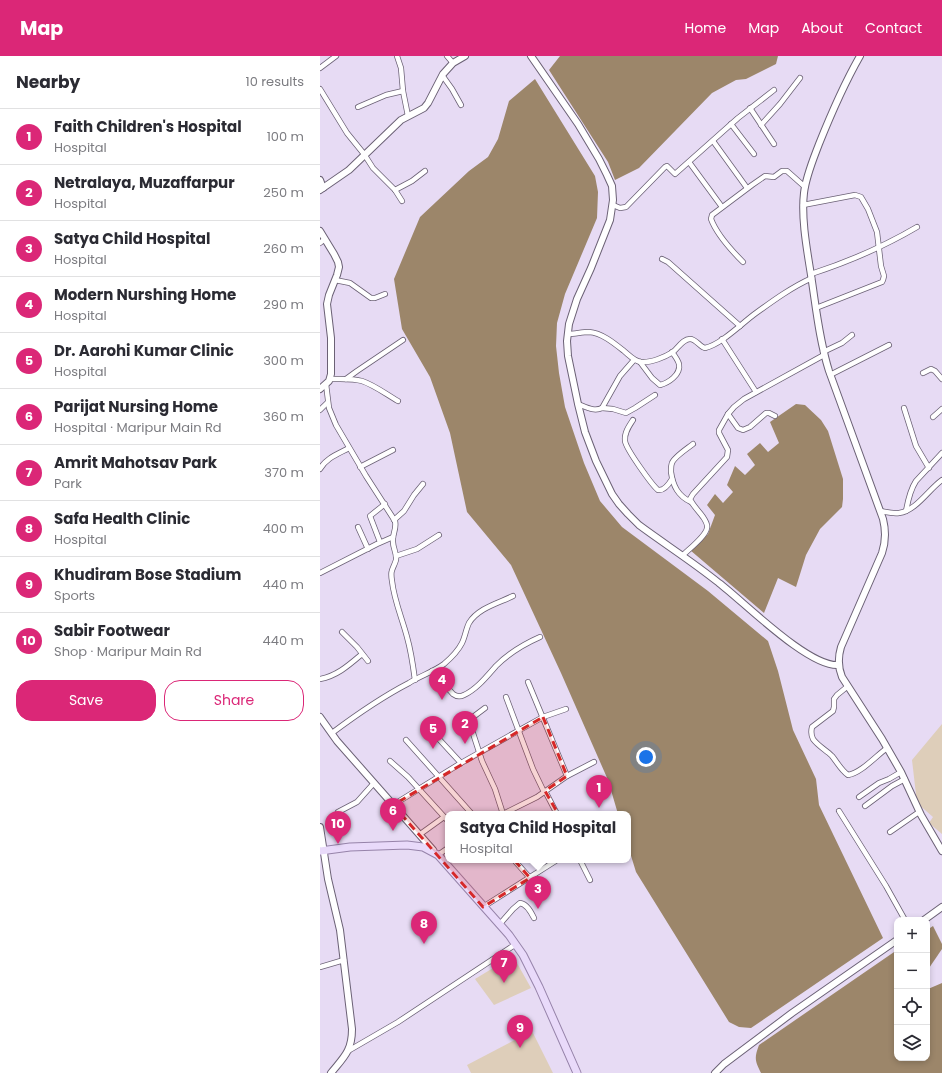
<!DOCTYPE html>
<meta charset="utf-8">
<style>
:root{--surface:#fff;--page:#f2f2f3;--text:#2b2b33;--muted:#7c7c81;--line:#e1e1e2;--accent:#db2777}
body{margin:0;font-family:Poppins,sans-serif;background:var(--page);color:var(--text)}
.controls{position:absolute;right:12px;bottom:12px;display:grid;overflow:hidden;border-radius:8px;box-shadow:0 2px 6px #0003}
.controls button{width:36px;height:36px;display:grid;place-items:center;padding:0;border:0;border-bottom:1px solid var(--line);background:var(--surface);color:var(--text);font:20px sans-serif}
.you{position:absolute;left:326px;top:701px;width:14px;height:14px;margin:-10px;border:3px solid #fff;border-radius:50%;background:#1a73e8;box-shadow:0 0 0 6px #1a73e833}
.badge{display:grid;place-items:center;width:26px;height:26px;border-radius:50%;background:var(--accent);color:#fff;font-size:13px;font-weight:700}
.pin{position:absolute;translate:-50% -33px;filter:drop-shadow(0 1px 2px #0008)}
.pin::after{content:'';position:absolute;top:21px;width:14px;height:12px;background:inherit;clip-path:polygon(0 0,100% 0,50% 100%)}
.popup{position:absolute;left:125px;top:755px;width:186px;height:52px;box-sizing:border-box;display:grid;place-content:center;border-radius:8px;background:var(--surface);filter:drop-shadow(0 1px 3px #0005);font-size:13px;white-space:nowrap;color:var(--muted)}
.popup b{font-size:15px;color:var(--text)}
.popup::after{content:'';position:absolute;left:50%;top:100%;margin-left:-8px;border:8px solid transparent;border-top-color:var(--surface)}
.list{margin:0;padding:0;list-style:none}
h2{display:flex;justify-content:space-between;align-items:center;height:52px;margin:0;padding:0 16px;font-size:17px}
h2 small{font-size:13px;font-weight:400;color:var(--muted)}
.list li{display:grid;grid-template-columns:26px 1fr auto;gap:12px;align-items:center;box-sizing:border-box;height:56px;padding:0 16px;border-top:1px solid var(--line)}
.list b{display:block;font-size:15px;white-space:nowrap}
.list p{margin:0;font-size:13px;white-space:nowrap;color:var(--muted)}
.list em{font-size:13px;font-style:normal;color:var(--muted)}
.actions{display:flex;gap:8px;padding:12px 16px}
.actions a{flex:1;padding:9px 0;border:1px solid var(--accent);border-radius:16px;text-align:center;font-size:14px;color:var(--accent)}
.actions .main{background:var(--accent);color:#fff}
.icon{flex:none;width:22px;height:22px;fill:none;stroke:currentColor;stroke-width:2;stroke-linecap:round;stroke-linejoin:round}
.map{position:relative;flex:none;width:622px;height:1017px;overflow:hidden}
header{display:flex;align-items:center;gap:24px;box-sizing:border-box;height:56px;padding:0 20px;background:var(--accent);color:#fff}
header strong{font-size:19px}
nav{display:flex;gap:22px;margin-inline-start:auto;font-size:14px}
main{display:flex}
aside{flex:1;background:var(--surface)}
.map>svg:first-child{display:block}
</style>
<header>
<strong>Map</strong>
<nav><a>Home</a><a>Map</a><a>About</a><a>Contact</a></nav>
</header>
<main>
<aside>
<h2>Nearby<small>10 results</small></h2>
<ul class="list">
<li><span class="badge">1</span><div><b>Faith Children's Hospital</b><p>Hospital</p></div><em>100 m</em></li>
<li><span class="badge">2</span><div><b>Netralaya, Muzaffarpur</b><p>Hospital</p></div><em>250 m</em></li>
<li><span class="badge">3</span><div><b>Satya Child Hospital</b><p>Hospital</p></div><em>260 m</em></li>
<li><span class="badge">4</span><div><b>Modern Nurshing Home</b><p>Hospital</p></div><em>290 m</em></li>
<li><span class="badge">5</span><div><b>Dr. Aarohi Kumar Clinic</b><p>Hospital</p></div><em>300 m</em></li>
<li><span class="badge">6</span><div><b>Parijat Nursing Home</b><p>Hospital · Maripur Main Rd</p></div><em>360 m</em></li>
<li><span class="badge">7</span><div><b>Amrit Mahotsav Park</b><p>Park</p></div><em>370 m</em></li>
<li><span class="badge">8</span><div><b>Safa Health Clinic</b><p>Hospital</p></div><em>400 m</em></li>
<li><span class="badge">9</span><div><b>Khudiram Bose Stadium</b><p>Sports</p></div><em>440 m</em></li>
<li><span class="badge">10</span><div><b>Sabir Footwear</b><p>Shop · Maripur Main Rd</p></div><em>440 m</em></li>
</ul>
<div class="actions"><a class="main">Save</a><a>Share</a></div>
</aside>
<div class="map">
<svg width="622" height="1017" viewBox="0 0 622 1017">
<rect width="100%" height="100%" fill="#e7dbf4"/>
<g fill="#deceba">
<polygon points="622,668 622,778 609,767 613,761 597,747 592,704"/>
<polygon points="193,900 211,932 174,949 155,923"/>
<polygon points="212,975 233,1017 151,1017 147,1009"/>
</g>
<g fill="#9c866a">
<polygon points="240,0 458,0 456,8 426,23 416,24 392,37 319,112 295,124 288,106 229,14"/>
<polygon points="215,23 275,120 278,136 277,162 245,238 237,267 236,290 239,317 245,351 264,407 280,445 302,471 388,535 448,585 458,615 473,674 496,723 499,749 563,882 431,972 419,971 409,966 316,816 308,790 308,758 298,758 288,724 241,617 191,509 147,456 130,377 110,321 82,273 74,223 100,161 149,115 168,101 178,83 189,45"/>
<polygon points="476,348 485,349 501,364 508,375 523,423 523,443 522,451 500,473 486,499 476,531 458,522 444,557 370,494 388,478 395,459 387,449 395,438 403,447 413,436 407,429 415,410 425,419 435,409 427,398 440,387 448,396 459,387 450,366"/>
<polygon points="613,870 622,888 622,893 607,915 607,874"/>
<path d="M577 894V1002H607V930L608 933 622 927V1017H441C435 1005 434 1002 439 989Z"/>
</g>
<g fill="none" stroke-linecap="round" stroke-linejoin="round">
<g stroke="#6b6175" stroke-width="6">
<g id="street">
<polyline points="77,0 81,12 83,35 88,60"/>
<polyline points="127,0 133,7"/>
<polyline points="0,12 16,0"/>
<polyline points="122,19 132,33 141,49"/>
<polyline points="0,33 27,77 44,98 53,112 75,134 82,145"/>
<polyline points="38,51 66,39 83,35"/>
<polyline points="430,52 454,88"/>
<polyline points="411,68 434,98"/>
<polyline points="441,69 460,48 480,22"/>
<polyline points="393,85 427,132"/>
<polyline points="369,106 402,151"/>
<polyline points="75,134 92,125 105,115"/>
<polyline points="293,149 300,152 306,151 345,111 347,110 355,118 418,62 454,34"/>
<polyline points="483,149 535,139 541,141 548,153 557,176 561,210 564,220 563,224 562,226 496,252"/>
<polyline points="0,187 5,183"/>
<polyline points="342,203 348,206 420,270"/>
<path d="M423 206C411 194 397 179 391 163L392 159 432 129 445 120 454 121 462 115H467L485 131"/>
<path d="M491 218C528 206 563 191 597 171"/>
<polyline points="15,224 30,227 51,242 55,242 65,238"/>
<path d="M248 278C255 278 262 276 269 276 282 277 294 287 304 295 309 299 314 305 321 306 331 307 345 301 353 296 358 292 363 283 370 283 376 283 380 291 385 292 402 288 422 267 436 257 454 244 472 231 492 222"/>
<polyline points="402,283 436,336"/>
<polyline points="503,296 522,287 532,279"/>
<path d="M320 306 332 322 340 329C348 327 361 319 359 308 358 304 355 300 352 296"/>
<polyline points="603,317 611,313 615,315 622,323"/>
<polyline points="510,319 569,289"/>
<path d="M10 323C20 323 32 322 42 325 54 329 66 338 78 345"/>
<polyline points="26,323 37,315 83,284"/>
<path d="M6 328 9 352 16 369 46 420 75 465C77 473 72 478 73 486 73 492 77 498 76 504 73 514 70 513 72 525 74 544 82 562 87 581 91 595 93 609 95 624"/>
<path d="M258 348C266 351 274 356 282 352L300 320 314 304"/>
<polyline points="282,352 293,353 306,357 315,352 335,339"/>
<polyline points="584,352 596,390 609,412"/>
<polyline points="0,354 7,347"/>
<polyline points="408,358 418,372 423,374 430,371 446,357 449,357 455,360"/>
<polyline points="613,361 622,353"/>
<path d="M313 364C309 370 304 377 305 385 306 393 332 429 338 434 344 435 349 428 352 423"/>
<polyline points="40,411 73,394"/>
<path d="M0 413C6 402 18 398 29 392"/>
<path d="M371 446C358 440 353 430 351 416 351 413 351 409 352 407 354 401 368 392 373 388"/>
<path d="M560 455C566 456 573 458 579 457 596 455 609 433 622 424"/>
<path d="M586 455C588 444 590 434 596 425L622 397"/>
<polyline points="74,464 84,455 94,439 103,428"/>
<polyline points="38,471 48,493"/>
<polyline points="60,486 50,460 65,448"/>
<polyline points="76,500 97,493 119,479"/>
<path d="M362 500C369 493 386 480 387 472 388 468 385 464 383 461 379 455 373 450 370 443L373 438 407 401 408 394 399 377V374L408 358 414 351 424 343 504 299"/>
<polyline points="0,517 57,488 73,481"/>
<polyline points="22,576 37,591 48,605"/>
<path d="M112 615 133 638C137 641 140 641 144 639 157 633 167 620 176 610 189 597 204 588 220 581"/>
<path d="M0 623C17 620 29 609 42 598"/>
<polyline points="208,626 247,720"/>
<path d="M528 630 517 639 514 643V651L513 655 492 671C491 675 491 679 493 683 498 690 506 694 512 700 517 706 521 714 528 719 541 717 556 700 567 692"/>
<polyline points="186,641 213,713 224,736"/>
<polyline points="165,652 153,661 150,668 162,705 175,733 183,758"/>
<path d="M12 677C36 659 62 641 89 627 100 620 113 616 124 608 131 602 138 595 142 587 145 581 146 573 149 567 158 552 179 547 193 540"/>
<polyline points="117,681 141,707"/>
<polyline points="86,684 152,758"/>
<polyline points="70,705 88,721 128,765"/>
<polyline points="225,735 237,758"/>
<polyline points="539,741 559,727 569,723 581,716"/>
<polyline points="73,749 141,707 189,680 223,661 246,653"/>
<polyline points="545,750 572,730 585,723"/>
<polyline points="519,755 566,830 585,864"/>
<polyline points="18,756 37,746 54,727"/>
<polyline points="183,758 217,741 247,720 274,706"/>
<polyline points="570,776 599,756"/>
<polyline points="99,779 124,761"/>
<polyline points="118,799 128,792"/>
<polyline points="194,804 210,822"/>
<polyline points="260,804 270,824"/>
<polyline points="163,851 237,804"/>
<path d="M179 869 193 853 200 847C207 848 211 856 214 862"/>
<polyline points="0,911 24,904"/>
<polyline points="28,995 78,966 196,888"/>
</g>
</g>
<g stroke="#6b6175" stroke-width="8">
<g id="secondary">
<path d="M211 0 258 68 279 103 287 119 292 130 293 144 290 164 271 212 257 243 249 268 247 285 248 300 258 348 265 376 276 405 292 438 299 448 308 458 319 469C346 489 373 506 399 527 424 546 489 612 519 609"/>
<path d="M540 0C524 28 511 58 499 88 493 104 486 120 484 137 481 162 487 194 491 219 496 251 499 283 509 315L563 463C566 475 566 485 562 497L521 591C518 601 518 611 522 621L562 683 581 716 601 759 622 795"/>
<polyline points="0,124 3,132"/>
<polyline points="0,134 29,114 81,64 104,52 108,47 123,18 133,7 145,0"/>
<polyline points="0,175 14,198 18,206 19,211 17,219 9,239 7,248 11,282 11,318 9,325 0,333"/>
<polyline points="0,661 17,685 113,794"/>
<path d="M0 771 8 823 20 874 32 973C32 995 24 1001 11 1017"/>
<polyline points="604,864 622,851"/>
<polyline points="395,1017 404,1008 472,957 577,884"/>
</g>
</g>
<g stroke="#9683a9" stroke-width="9">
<polyline id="primary" points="0,795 30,791 87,789 103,791 118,799 189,879 203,899 219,931 257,1017"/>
</g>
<use href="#street" stroke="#fff" stroke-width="4.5"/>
<use href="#secondary" stroke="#fff" stroke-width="6"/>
<use href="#primary" stroke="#e9dafa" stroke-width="7"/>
</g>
<path fill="#d62828" fill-opacity="0.2" stroke="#d62828" stroke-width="3" stroke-dasharray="8 5" stroke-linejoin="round" d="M223 661 247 720 225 735 248 775 196 806 210 822 163 851 73 749Z"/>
</svg>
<div class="controls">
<button>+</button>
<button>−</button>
<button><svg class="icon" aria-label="locate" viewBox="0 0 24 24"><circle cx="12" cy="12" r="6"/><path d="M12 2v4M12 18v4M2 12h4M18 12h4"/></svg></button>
<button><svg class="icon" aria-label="layers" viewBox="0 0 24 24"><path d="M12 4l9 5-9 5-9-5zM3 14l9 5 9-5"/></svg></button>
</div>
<div class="you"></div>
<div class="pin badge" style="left:279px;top:752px">1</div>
<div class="pin badge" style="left:145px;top:688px">2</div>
<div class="pin badge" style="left:218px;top:853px">3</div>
<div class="popup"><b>Satya Child Hospital</b>Hospital</div>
<div class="pin badge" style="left:122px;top:644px">4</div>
<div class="pin badge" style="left:113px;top:693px">5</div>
<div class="pin badge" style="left:73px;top:775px">6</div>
<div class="pin badge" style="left:184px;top:927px">7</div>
<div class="pin badge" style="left:104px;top:888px">8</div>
<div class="pin badge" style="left:200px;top:992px">9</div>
<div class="pin badge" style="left:18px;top:788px">10</div>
</div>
</main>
